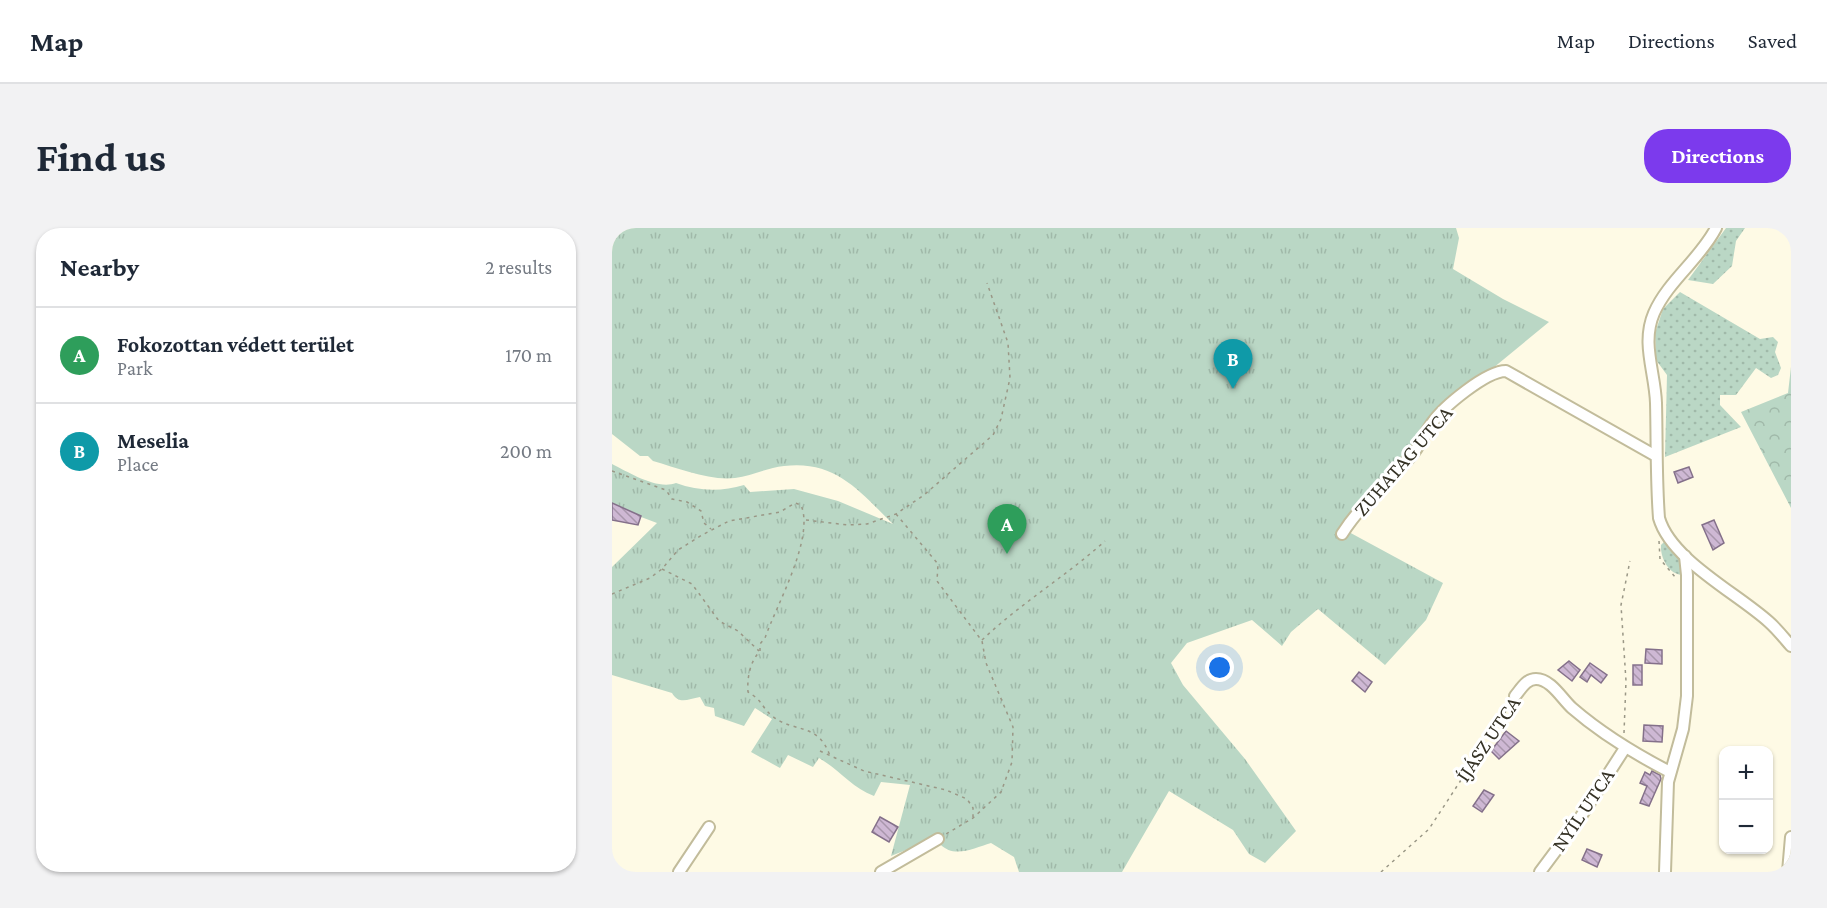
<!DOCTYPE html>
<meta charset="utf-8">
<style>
:root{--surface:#fff;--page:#f2f2f3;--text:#1f2937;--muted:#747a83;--line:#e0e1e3;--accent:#7c3aed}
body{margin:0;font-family:"Crimson Pro",serif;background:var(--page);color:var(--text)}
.controls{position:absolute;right:18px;bottom:18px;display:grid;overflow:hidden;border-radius:12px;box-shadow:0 2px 4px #0004}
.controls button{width:54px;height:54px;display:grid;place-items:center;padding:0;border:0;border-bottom:2px solid var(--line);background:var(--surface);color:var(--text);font:30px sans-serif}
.you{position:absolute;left:608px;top:440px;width:21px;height:21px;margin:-15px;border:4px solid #fff;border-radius:50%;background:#1a73e8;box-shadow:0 0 0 9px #1a73e833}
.badge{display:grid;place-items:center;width:39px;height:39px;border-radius:50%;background:var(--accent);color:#fff;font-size:20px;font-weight:700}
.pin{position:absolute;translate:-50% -50px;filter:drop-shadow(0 2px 3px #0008)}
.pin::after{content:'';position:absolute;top:32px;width:21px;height:18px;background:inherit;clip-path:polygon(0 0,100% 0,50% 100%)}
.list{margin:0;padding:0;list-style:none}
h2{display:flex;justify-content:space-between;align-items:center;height:78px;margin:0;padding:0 24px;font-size:26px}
h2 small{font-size:20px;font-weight:400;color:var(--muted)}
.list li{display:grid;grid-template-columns:39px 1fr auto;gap:18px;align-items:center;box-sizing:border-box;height:96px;padding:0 24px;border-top:2px solid var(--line)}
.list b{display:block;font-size:22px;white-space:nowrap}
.list p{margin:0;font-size:20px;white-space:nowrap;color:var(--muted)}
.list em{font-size:20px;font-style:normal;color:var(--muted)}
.map{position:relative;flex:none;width:1179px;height:644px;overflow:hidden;border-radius:24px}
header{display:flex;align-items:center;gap:36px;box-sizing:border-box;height:84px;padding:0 30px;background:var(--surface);border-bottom:2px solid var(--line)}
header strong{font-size:28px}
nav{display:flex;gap:33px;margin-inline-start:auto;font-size:21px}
.intro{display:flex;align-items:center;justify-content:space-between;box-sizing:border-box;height:144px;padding:0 36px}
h1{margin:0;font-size:42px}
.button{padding:15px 27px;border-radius:24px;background:var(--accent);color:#fff;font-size:21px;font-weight:700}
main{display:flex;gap:36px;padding:0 36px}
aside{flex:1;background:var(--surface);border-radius:24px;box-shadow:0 2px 4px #0004}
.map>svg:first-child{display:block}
</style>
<header>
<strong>Map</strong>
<nav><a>Map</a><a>Directions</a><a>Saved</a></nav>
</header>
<div class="intro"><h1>Find us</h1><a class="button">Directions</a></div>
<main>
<aside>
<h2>Nearby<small>2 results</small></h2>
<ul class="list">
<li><span class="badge" style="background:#2e9e5b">A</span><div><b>Fokozottan védett terület</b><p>Park</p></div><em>170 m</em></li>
<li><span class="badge" style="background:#0f9aa8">B</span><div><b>Meselia</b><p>Place</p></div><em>200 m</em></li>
</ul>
</aside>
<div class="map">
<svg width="1179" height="644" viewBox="0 0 1179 644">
<defs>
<pattern id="grass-dots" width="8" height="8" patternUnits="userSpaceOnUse" patternTransform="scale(1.5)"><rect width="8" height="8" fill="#bad7c5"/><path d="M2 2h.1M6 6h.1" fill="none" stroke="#a0b9a9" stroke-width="1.8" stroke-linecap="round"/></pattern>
<pattern id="forest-crowns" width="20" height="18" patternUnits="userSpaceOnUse" patternTransform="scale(1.5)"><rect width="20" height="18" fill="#bad7c5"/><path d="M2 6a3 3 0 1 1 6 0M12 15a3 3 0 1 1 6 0" fill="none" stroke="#a0b9a9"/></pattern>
<pattern id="park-tufts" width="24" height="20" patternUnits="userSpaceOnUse" patternTransform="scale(1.5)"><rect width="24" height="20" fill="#bad7c5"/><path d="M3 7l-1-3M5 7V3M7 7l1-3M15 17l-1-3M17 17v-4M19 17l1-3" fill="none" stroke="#a0b9a9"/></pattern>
<pattern id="building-back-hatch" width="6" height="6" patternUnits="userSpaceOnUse" patternTransform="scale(1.5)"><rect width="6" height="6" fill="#ceb8d4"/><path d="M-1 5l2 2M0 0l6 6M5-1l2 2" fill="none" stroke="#a896ac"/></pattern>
</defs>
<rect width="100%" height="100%" fill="#fefae5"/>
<g fill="url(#grass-dots)">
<polygon points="1114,0 1133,0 1124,13 1120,38 1101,56 1076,52"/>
<polygon points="1068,64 1148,111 1161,109 1166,114 1163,124 1169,140 1166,147 1159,150 1144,140 1124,167 1108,167 1108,177 1129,199 1053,229 1055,147 1044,132 1043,105 1051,81"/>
<path d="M1054 312 1066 322 1071 347C1057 347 1048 330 1049 317Z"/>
</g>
<polygon fill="url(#forest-crowns)" points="1179,139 1179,280 1129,184 1176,165"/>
<path fill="url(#park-tufts)" d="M0 0H844L847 10 841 41 891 71 937 94 814 195 789 236 755 264 725 310 729 312 735 303 831 355 814 392 773 437 706 381 679 404 670 418 640 392 575 415 559 435 571 457 633 531 684 603 653 635 637 626 621 602 557 563 510 644H407L402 629 379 615C362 620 342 631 328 616L310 626 314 614 279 628 298 557 269 554 262 568C239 559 229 543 207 530L201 539 176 527 168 540 139 524 160 491 143 480 132 498 103 488 102 480 93 478 88 469C76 471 67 477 60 465L0 447V339L45 295 0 278V236C18 245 45 262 64 255 86 263 109 264 132 257L138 264 182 261 226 273 281 296C247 263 224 232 172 238 155 240 139 248 123 250 97 253 66 240 41 233L36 228H28L0 206Z"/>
<g fill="url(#building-back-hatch)" stroke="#84708a" stroke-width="1.5">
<polygon points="1077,239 1081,249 1066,255 1062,244"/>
<polygon points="0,275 29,288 26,297 0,292"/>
<polygon points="1102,292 1112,315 1101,322 1090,297"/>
<polygon points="1034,421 1050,422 1050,436 1033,435"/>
<polygon points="957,433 968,442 960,453 946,442"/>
<polygon points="978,435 995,447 989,455 979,447 975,454 968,449"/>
<rect x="1021" y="437" width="9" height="20"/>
<polygon points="747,444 760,454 753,464 740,453"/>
<polygon points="1032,497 1051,498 1050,514 1031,513"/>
<polygon points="894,503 907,513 887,531 879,523"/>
<polygon points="1040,543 1048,547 1049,551 1037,578 1028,575 1035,558 1028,555 1033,544 1038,547"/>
<polygon points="872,562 882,567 870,584 861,578"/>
<polygon points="268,589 286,599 277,614 260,604"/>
<polygon points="975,621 990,627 985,639 970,632"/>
</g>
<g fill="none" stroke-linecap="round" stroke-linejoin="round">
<g stroke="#c2bc9b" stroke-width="14">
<g id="minor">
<path d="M1104 0C1088 31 1056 53 1042 85 1029 115 1043 144 1044 175 1045 213 1044 251 1047 290 1059 332 1125 365 1157 394 1165 401 1172 410 1179 418"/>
<path d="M730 306C749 276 777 253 800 227 808 217 813 205 820 195 831 179 874 143 894 143L1044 228"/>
<path d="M903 468C909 461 914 451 924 451 939 451 950 471 960 480 990 506 1023 526 1058 544"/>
<polyline points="67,644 97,599"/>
<polyline points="269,644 326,611"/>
<polyline points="928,644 966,593 1013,520"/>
<polyline points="1053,644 1056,554 1071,501 1075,468 1075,347 1073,328"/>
<polyline points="1176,644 1179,609"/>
</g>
</g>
<g stroke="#9a9786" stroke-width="1.5" stroke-dasharray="3 4.5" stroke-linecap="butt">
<polyline points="0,243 54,262 60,271 75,274 89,283 92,295 99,301"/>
<polyline points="284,286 326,336 325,353 370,413 374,435 401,499 400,534 389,564 361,590 334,606"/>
<polyline points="194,292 236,297 255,296 284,286 312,267 381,207 389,191 398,150 396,115 375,55"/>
<polyline points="1047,313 1048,331 1064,350"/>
<polyline points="50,341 80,356 107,393 126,403 147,423"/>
<path d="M0 366 38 350 50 341 66 322 90 307 117 293 168 284 183 275 189 277C203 310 164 378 153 410L148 416V423C138 434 135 449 136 464 150 472 149 478 159 487 181 506 206 493 218 528"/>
<path d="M370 412C409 375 453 349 493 313"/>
<polyline points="1012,505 1014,453 1009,377 1018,333"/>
<polyline points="208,523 252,543 334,562 355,571 361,580 361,589"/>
<polyline points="769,644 817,601 898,477"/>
</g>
<use href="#minor" stroke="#fff" stroke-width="10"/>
</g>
<g text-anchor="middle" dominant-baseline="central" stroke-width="6" stroke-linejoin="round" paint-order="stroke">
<g font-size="21" fill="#353225" stroke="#fff">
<text transform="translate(791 233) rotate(-49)">ZUHATAG UTCA</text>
<text transform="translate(876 511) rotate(-56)">ÍJÁSZ UTCA</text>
<text transform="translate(971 582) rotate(-56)">NYÍL UTCA</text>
</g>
</g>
</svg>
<div class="controls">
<button>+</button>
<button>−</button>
</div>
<div class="you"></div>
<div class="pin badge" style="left:395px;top:326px;background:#2e9e5b">A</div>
<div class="pin badge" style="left:621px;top:161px;background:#0f9aa8">B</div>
</div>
</main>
